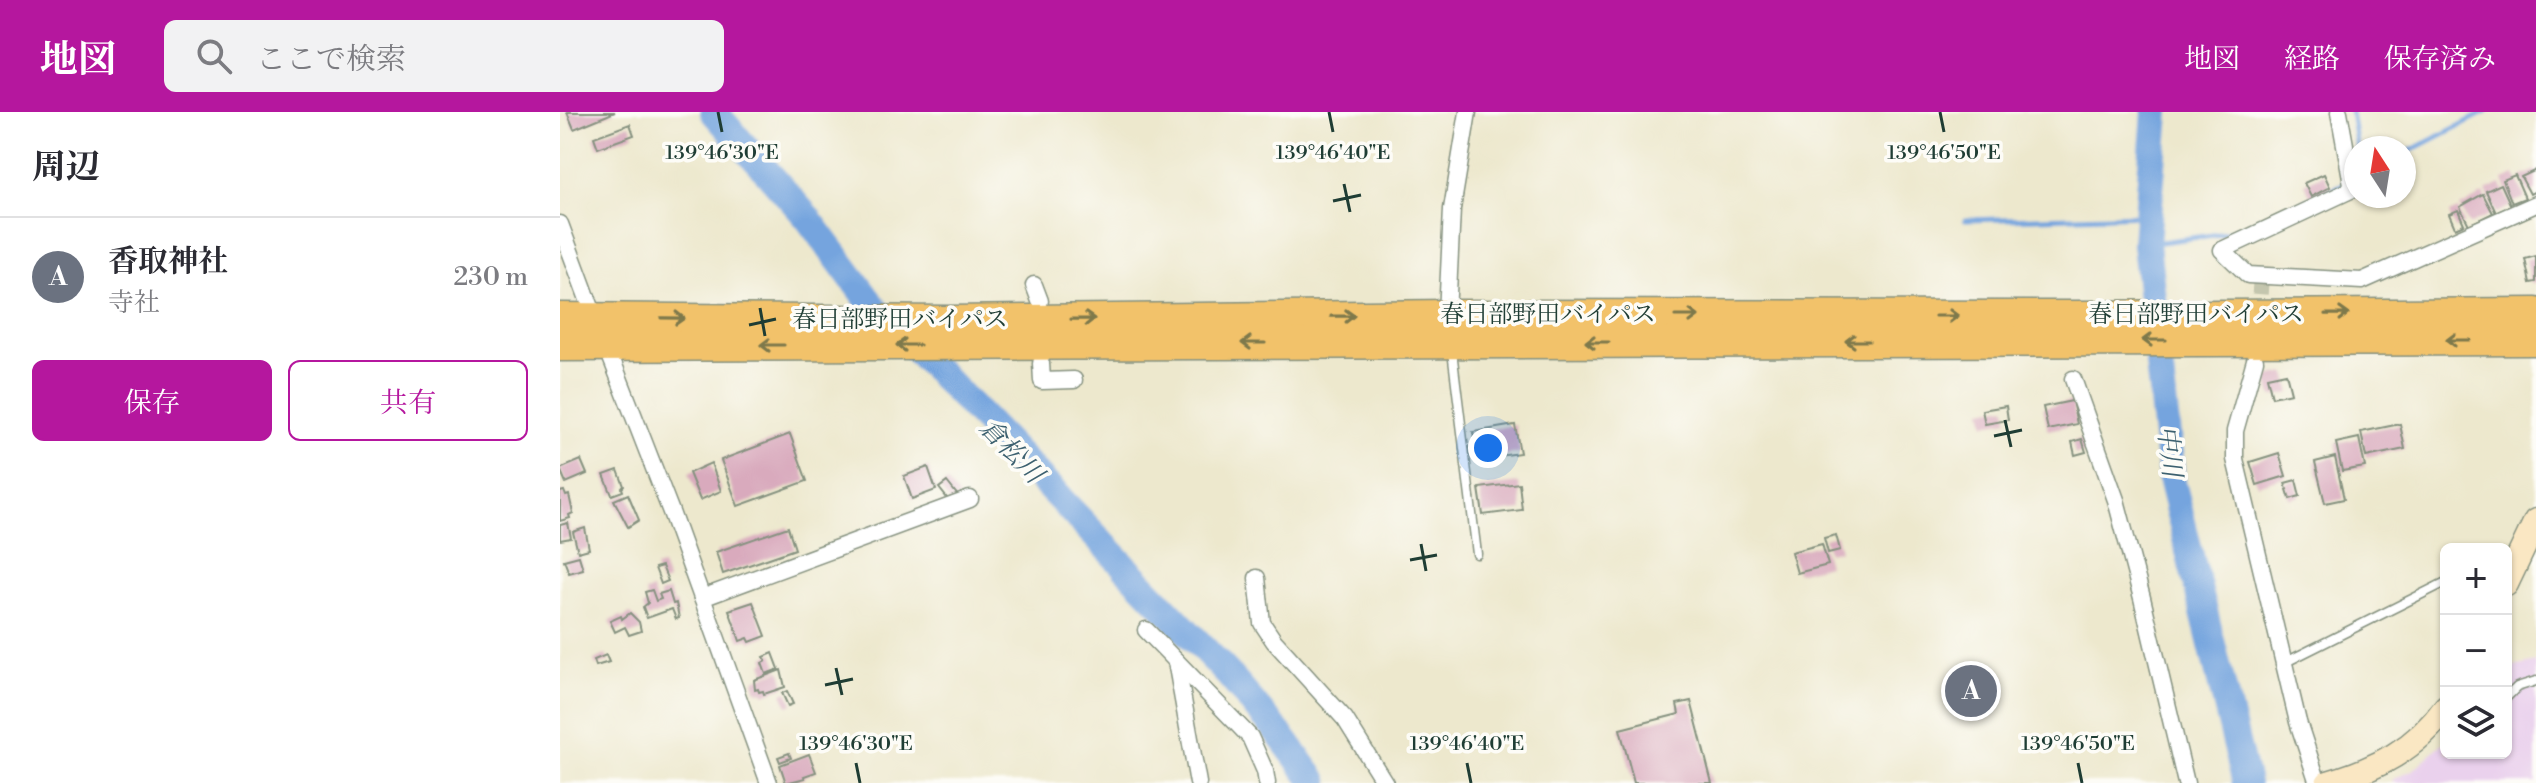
<!DOCTYPE html>
<html lang="ja">
<meta charset="utf-8">
<style>
:root{--surface:#fff;--page:#f2f2f3;--text:#2b2b33;--muted:#7c7c81;--line:#e1e1e2;--accent:#b5179e}
body{margin:0;font-family:"Libre Bodoni","Noto Serif JP",serif;background:var(--page);color:var(--text)}
.controls{position:absolute;right:24px;bottom:24px;display:grid;overflow:hidden;border-radius:12px;box-shadow:0 2px 6px #0004}
.controls button{width:72px;height:72px;display:grid;place-items:center;padding:0;border:0;border-bottom:2px solid var(--line);background:var(--surface);color:var(--text);font:40px sans-serif}
.compass{position:absolute;left:1784px;top:24px;width:72px;height:72px;border-radius:50%;background:var(--surface);box-shadow:0 2px 6px #0004;rotate:348deg}
.you{position:absolute;left:928px;top:336px;width:28px;height:28px;margin:-20px;border:6px solid #fff;border-radius:50%;background:#1a73e8;box-shadow:0 0 0 12px #1a73e833}
.badge{display:grid;place-items:center;width:52px;height:52px;border-radius:50%;background:var(--accent);color:#fff;font-size:26px;font-weight:700}
.pin{position:absolute;translate:-50% -50%;border:4px solid #fff;box-shadow:0 2px 8px #0006}
.list{margin:0;padding:0;list-style:none}
h2{display:flex;justify-content:space-between;align-items:center;height:104px;margin:0;padding:0 32px;font-size:34px}
h2 small{font-size:26px;font-weight:400;color:var(--muted)}
.list li{display:grid;grid-template-columns:52px 1fr auto;gap:24px;align-items:center;box-sizing:border-box;height:120px;padding:0 32px;border-top:2px solid var(--line)}
.list b{display:block;font-size:30px;white-space:nowrap}
.list p{margin:0;font-size:26px;white-space:nowrap;color:var(--muted)}
.list em{font-size:26px;font-style:normal;color:var(--muted)}
.actions{display:flex;gap:16px;padding:24px 32px}
.actions a{flex:1;padding:18px 0;border:2px solid var(--accent);border-radius:12px;text-align:center;font-size:28px;color:var(--accent)}
.actions .main{background:var(--accent);color:#fff}
.icon{flex:none;width:44px;height:44px;fill:none;stroke:currentColor;stroke-width:2;stroke-linecap:round;stroke-linejoin:round}
.map{position:relative;flex:none;width:1976px;height:671px;overflow:hidden}
header{display:flex;align-items:center;gap:48px;box-sizing:border-box;height:112px;padding:0 40px;background:var(--accent);color:#fff}
header strong{font-size:38px}
nav{display:flex;gap:44px;margin-inline-start:auto;font-size:28px}
.search{width:560px;height:72px;background:var(--page);display:flex;align-items:center;gap:20px;box-sizing:border-box;padding:0 28px;border-radius:12px;color:var(--muted);font-size:30px}
main{display:flex}
aside{flex:1;background:var(--surface)}
.map>svg:first-child{display:block}
</style>
<header>
<strong>地図</strong>
<div class="search"><svg class="icon" aria-label="search" viewBox="0 0 24 24"><circle cx="10" cy="10" r="6"/><path d="M15 15l6 6"/></svg>ここで検索</div>
<nav><a>地図</a><a>経路</a><a>保存済み</a></nav>
</header>
<main>
<aside>
<h2>周辺<small></small></h2>
<ul class="list">
<li><span class="badge" style="background:#6b7280">A</span><div><b>香取神社</b><p>寺社</p></div><em>230 m</em></li>
</ul>
<div class="actions"><a class="main">保存</a><a>共有</a></div>
</aside>
<div class="map">
<svg width="1976" height="671" viewBox="0 0 1976 671">
<rect width="100%" height="100%" fill="#fdfcf7"/>
<filter id="ink" filterUnits="userSpaceOnUse"><feTurbulence type="fractalNoise" baseFrequency=".0125" numOctaves="2"/><feDisplacementMap in="SourceGraphic" scale="16" xChannelSelector="R" yChannelSelector="G"/><feConvolveMatrix kernelMatrix="1 2 1 2 8 2 1 2 1" color-interpolation-filters="sRGB"/></filter>
<filter id="wash" filterUnits="userSpaceOnUse"><feTurbulence type="fractalNoise" baseFrequency=".006" numOctaves="4" result="noise"/><feDisplacementMap in="SourceGraphic" scale="32" xChannelSelector="R" yChannelSelector="G"/><feGaussianBlur stdDeviation="1.8" result="paint"/><feColorMatrix in="noise" values="0 0 0 0 0 0 0 0 0 0 0 0 0 0 0 0 0 1.4 0 .05"/><feComposite in="paint" operator="in"/></filter>
<g filter="url(#wash)">
<rect width="100%" height="100%" fill="#ede8cd"/>
<polygon fill="#ead1ed" points="1976,550 1976,671 1833,671 1832,668 1854,657 1886,628 1886,641 1946,641 1946,557"/>
<g fill="none" stroke-linecap="round" stroke-linejoin="round">
<g stroke="#75a4de" stroke-width="5">
<polyline points="1791,0 1797,36"/>
<polyline points="1844,42 1926,0"/>
<polyline points="1405,108 1588,103"/>
<polyline points="1586,132 1683,119 1788,70"/>
</g>
<g stroke="#75a4de" stroke-width="28">
<polyline points="154,0 247,105 318,201 380,262 668,562 720,623 756,671"/>
<polyline points="1596,0 1586,132 1612,370 1686,671"/>
</g>
</g>
<g id="blocks">
<g fill="#d9aabd">
<polygon points="7,0 55,0 14,17"/>
<polygon points="70,12 74,23 38,36 34,25"/>
<polygon points="1976,58 1976,79 1970,82 1961,65"/>
<polygon points="1764,62 1770,75 1751,85 1744,71"/>
<polygon points="1955,63 1965,86 1952,91 1943,68"/>
<polygon points="1941,72 1951,94 1936,101 1926,79"/>
<polygon points="1923,82 1933,101 1909,113 1900,95"/>
<polygon points="1898,98 1904,112 1895,116 1889,102"/>
<polygon points="1976,144 1976,170 1970,171 1965,147"/>
<polygon points="1726,261 1731,281 1712,285 1707,265"/>
<polygon points="1512,289 1517,312 1488,318 1483,295"/>
<polygon points="1446,294 1448,308 1425,312 1422,298"/>
<polygon points="1840,312 1845,337 1806,345 1801,320"/>
<polygon points="955,313 960,341 918,347 913,320"/>
<polygon points="230,322 247,369 178,394 161,348"/>
<polygon points="1799,326 1805,355 1782,359 1776,331"/>
<polygon points="1522,327 1526,340 1515,343 1512,330"/>
<polygon points="1719,341 1726,364 1697,373 1690,350"/>
<polygon points="1775,345 1784,387 1765,391 1755,350"/>
<polygon points="21,348 27,362 6,371 0,357"/>
<polygon points="151,351 161,379 140,388 129,361"/>
<polygon points="368,355 376,378 352,387 344,364"/>
<polygon points="58,358 64,374 62,376 63,379 52,383 44,363"/>
<polygon points="1736,368 1740,384 1730,387 1725,371"/>
<polygon points="387,370 399,385 391,391 379,376"/>
<polygon points="959,371 962,398 923,403 919,376"/>
<polygon points="4,379 6,384 9,383 13,401 9,403 10,406 0,409 0,380"/>
<polygon points="68,382 79,408 68,415 54,388"/>
<polygon points="8,411 11,426 0,428 0,413"/>
<polygon points="228,415 235,437 163,462 156,440"/>
<polygon points="25,416 29,437 18,440 13,420"/>
<polygon points="1276,423 1280,438 1268,441 1264,426"/>
<polygon points="1262,432 1268,453 1237,461 1231,440"/>
<polygon points="19,444 23,457 9,461 4,448"/>
<polygon points="102,454 108,469 101,472 95,456"/>
<polygon points="92,478 96,489 101,487 99,482 109,479 113,492 116,491 119,506 116,507 112,497 87,506 83,495 88,491 85,480"/>
<polygon points="193,490 206,524 190,530 188,526 180,529 169,498"/>
<polygon points="70,501 79,510 81,519 69,523 65,515 55,520 50,509 61,504 62,507"/>
<polygon points="213,541 219,557 206,562 202,551 206,549 204,545"/>
<polygon points="46,543 49,550 36,554 34,548"/>
<polygon points="221,558 225,575 204,582 203,579 199,580 198,577 195,578 194,568"/>
<polygon points="227,579 233,592 228,594 222,581"/>
<polygon points="1131,589 1152,671 1074,671 1060,617 1119,602 1117,592"/>
<polygon points="229,641 231,646 220,650 218,645"/>
<polygon points="249,642 256,660 244,664 245,666 226,671 220,653"/>
</g>
</g>
</g>
<g filter="url(#ink)">
<use href="#blocks" fill-opacity="0" stroke="#869280" stroke-width="2"/>
<g fill="none" stroke-linecap="round" stroke-linejoin="round">
<polyline stroke="#c4c6ae" stroke-width="16" stroke-dasharray="16 8" stroke-linecap="butt" points="1698,206 1701,164"/>
<g stroke="#869280" stroke-width="11">
<g id="lane">
<polyline points="892,239 917,442"/>
<polyline points="1724,551 1886,470"/>
<polyline points="1946,586 1957,575 1976,569"/>
</g>
</g>
<g stroke="#869280" stroke-width="19">
<g id="street">
<polyline points="1779,0 1793,77 1662,138 1688,163 1802,169 1976,92"/>
<polyline points="0,112 36,209"/>
<polyline points="474,173 480,189"/>
<polyline points="887,203 892,97 908,0"/>
<polyline points="45,230 111,400 209,671"/>
<polyline points="1695,248 1675,319 1675,347 1738,610 1758,671"/>
<polyline points="481,251 482,269 514,268"/>
<polyline points="1513,267 1556,388 1582,486 1626,671"/>
<polyline points="697,466 702,511 714,529 785,607 825,671"/>
<polyline points="142,486 410,387"/>
<polyline points="586,518 690,625 705,659 707,671"/>
<polyline points="616,549 638,671"/>
</g>
</g>
<g stroke="#869280" stroke-width="27">
<g id="secondary">
<polyline points="1946,472 1976,409"/>
<path d="M1768 671C1817 657 1856 637 1886 595"/>
</g>
</g>
<g stroke="#869280" stroke-width="33">
<g id="highway">
<polyline points="0,206 389,209 887,203 1515,204 1976,201"/>
<polyline points="0,234 1976,228"/>
</g>
</g>
<use href="#lane" stroke="#fff" stroke-width="8"/>
<use href="#street" stroke="#fff" stroke-width="16"/>
<use href="#secondary" stroke="#fae7c3" stroke-width="24"/>
<use href="#highway" stroke="#f2c26a" stroke-width="30"/>
</g>
<defs><path id="oneway-shaft" d="M-6 0H5M1.5-3L5.5 0L1.5 3" fill="none" stroke-width="1.6" stroke-linecap="round" stroke-linejoin="round" transform="scale(2)"/></defs>
<g stroke="#7e794c">
<use href="#oneway-shaft" transform="translate(1777 202) rotate(-1)"/>
<use href="#oneway-shaft" transform="translate(783 204) rotate(-1)"/>
<use href="#oneway-shaft" transform="translate(1127 204)"/>
<use href="#oneway-shaft" transform="translate(1387 204)"/>
<use href="#oneway-shaft" transform="translate(113 206) rotate(1)"/>
<use href="#oneway-shaft" transform="translate(523 207) rotate(-1)"/>
<use href="#oneway-shaft" transform="translate(1594 228) rotate(180)"/>
<use href="#oneway-shaft" transform="translate(1898 228) rotate(180)"/>
<use href="#oneway-shaft" transform="translate(1297 229) rotate(180)"/>
<use href="#oneway-shaft" transform="translate(1037 230) rotate(180)"/>
<use href="#oneway-shaft" transform="translate(693 231) rotate(180)"/>
<use href="#oneway-shaft" transform="translate(212 233) rotate(180)"/>
<use href="#oneway-shaft" transform="translate(348 233) rotate(180)"/>
</g>
</g>
<path fill="none" stroke="#1f3d34" stroke-width="3" d="M158 0 162 20M769 0 773 20M1380 0 1384 20M784 72 790 100M773 89 801 83M200 196 205 224M189 213 216 207M1445 308 1451 335M1434 324 1462 318M861 432 866 459M850 448 877 443M276 556 282 583M265 573 293 567M296 651 300 671M907 651 911 671M1518 651 1522 671"/>
<g text-anchor="middle" dominant-baseline="central" stroke-width="7" stroke-linejoin="round" paint-order="stroke">
<g font-size="24" fill="#1f3d34" stroke="#fdfcf7">
<text x="988" y="203">春日部野田バイパス</text>
<text x="1636" y="203">春日部野田バイパス</text>
<text x="340" y="208">春日部野田バイパス</text>
</g>
<g font-size="26" font-style="italic" fill="#3d6170" stroke="#fdfcf7">
<text transform="translate(451 339) rotate(46)">倉松川</text>
<text transform="translate(1609 339) rotate(83)">中川</text>
</g>
</g>
<g font-size="20" text-anchor="middle" fill="#1f3d34" stroke="#fdfcf7" stroke-width="7" stroke-linejoin="round" paint-order="stroke">
<text x="162" y="47">139°46'30"E</text>
<text x="773" y="47">139°46'40"E</text>
<text x="1384" y="47">139°46'50"E</text>
<text x="296" y="638">139°46'30"E</text>
<text x="907" y="638">139°46'40"E</text>
<text x="1518" y="638">139°46'50"E</text>
</g>
</svg>
<div class="controls">
<button>+</button>
<button>−</button>
<button><svg class="icon" aria-label="layers" viewBox="0 0 24 24"><path d="M12 4l9 5-9 5-9-5zM3 14l9 5 9-5"/></svg></button>
</div>
<svg class="compass" viewBox="-18 -18 36 36"><path d="M0-13l5 13h-10z" fill="#e53935"/><path d="M0 13l5-13h-10z" fill="#7c7c81"/></svg>
<div class="you"></div>
<div class="pin badge" style="left:1411px;top:579px;background:#6b7280">A</div>
</div>
</main>
